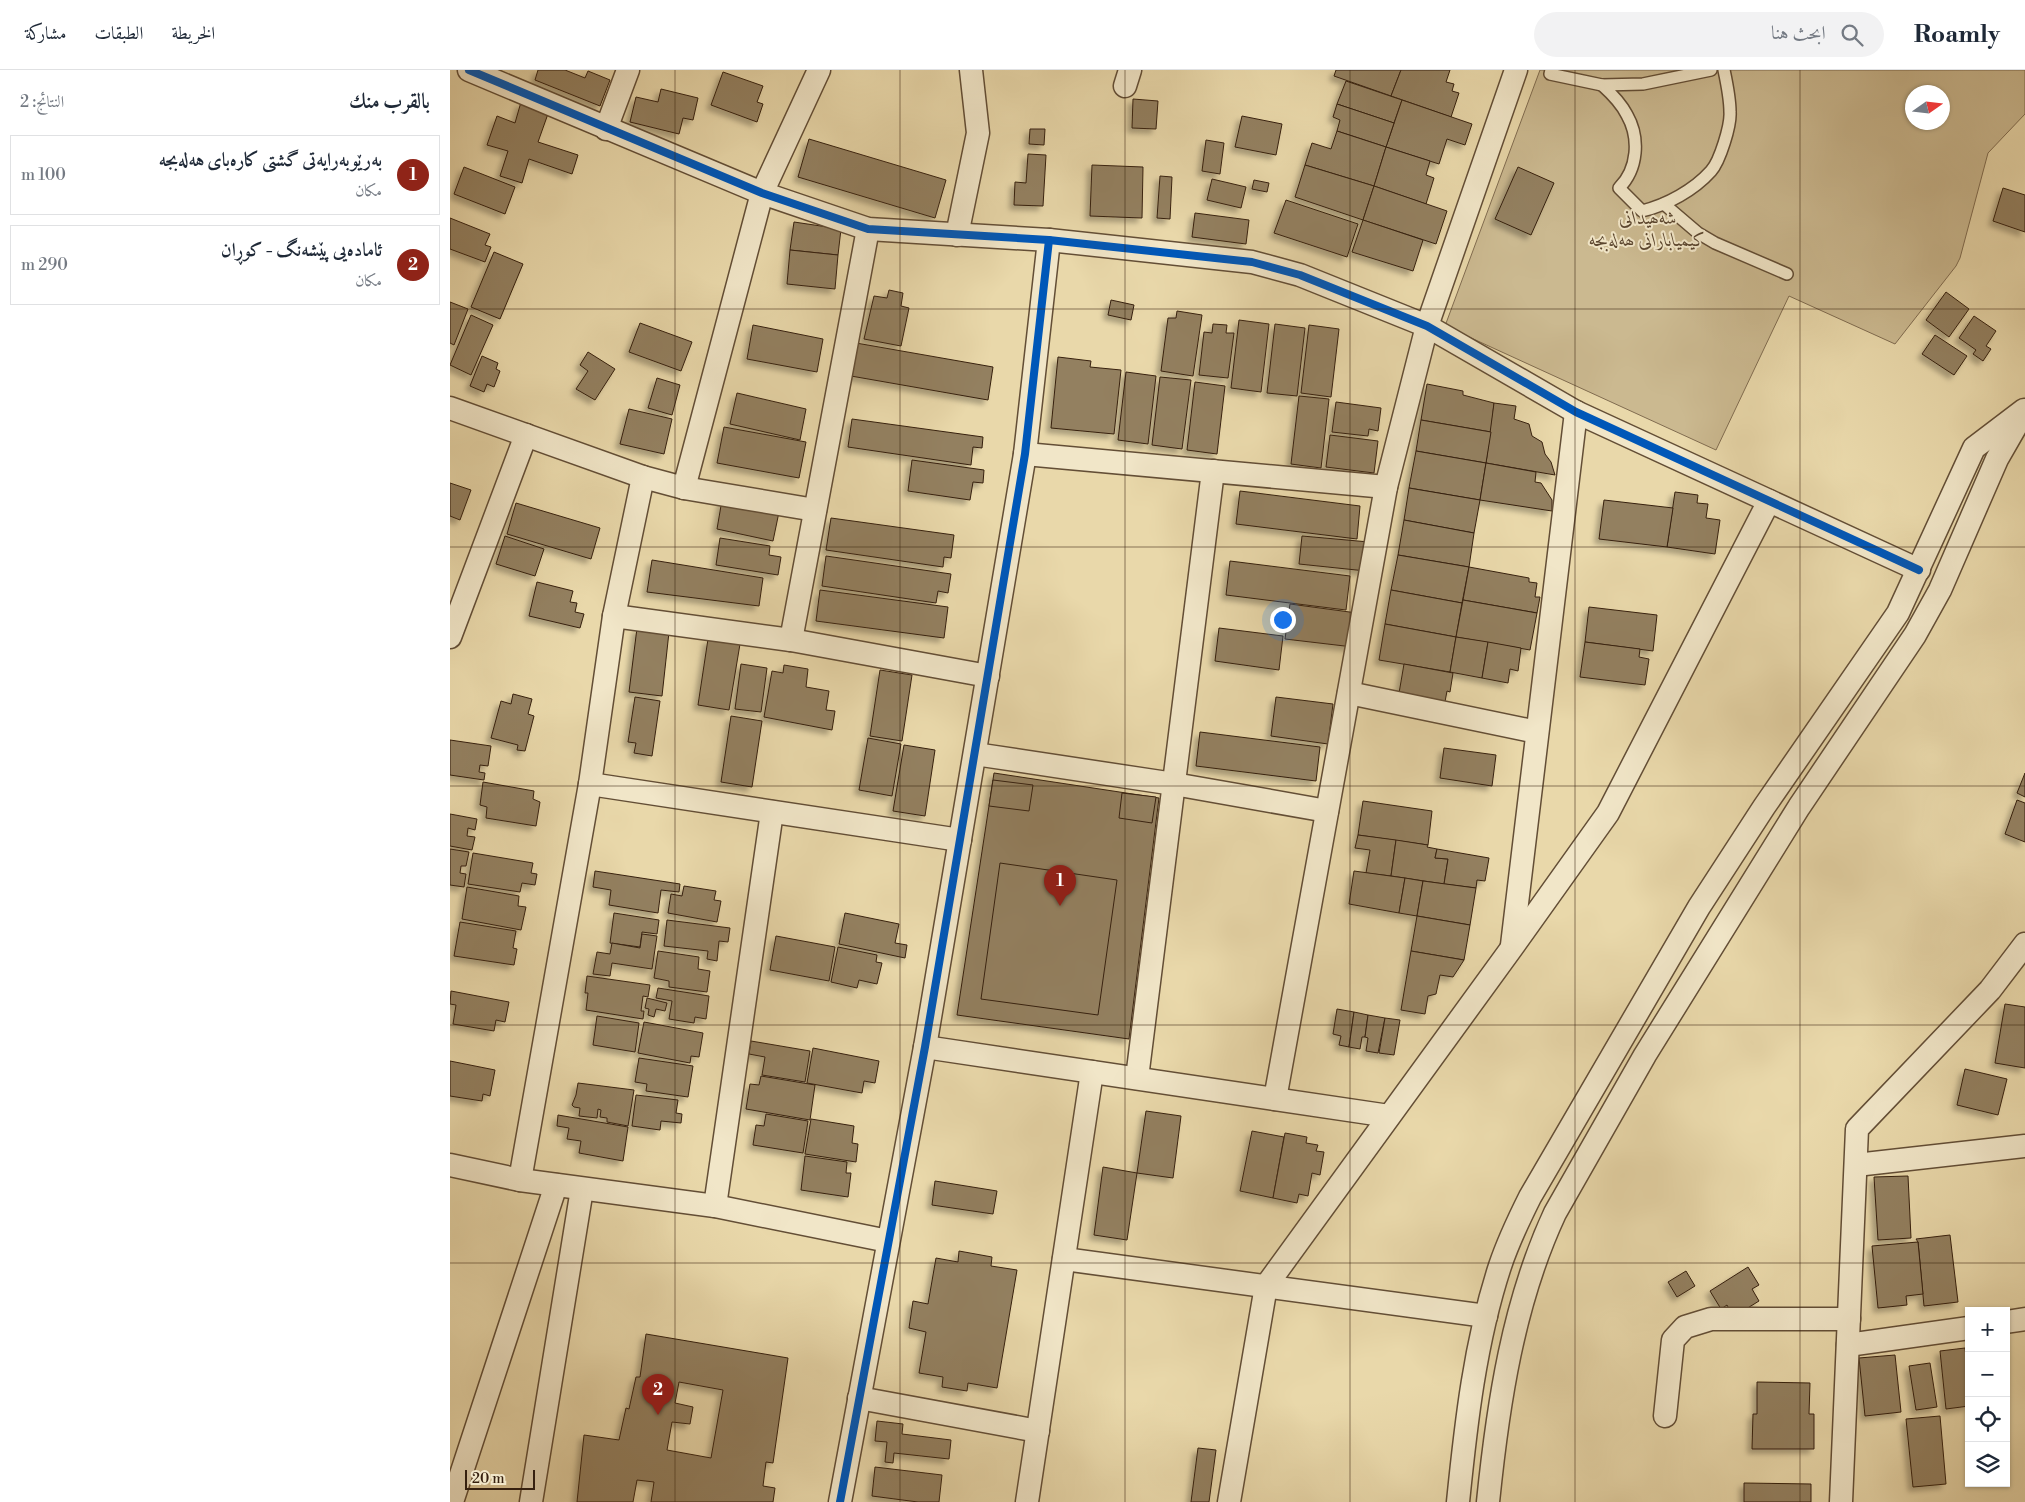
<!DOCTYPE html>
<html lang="ar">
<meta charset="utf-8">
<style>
:root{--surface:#fff;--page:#f2f2f3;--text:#1f2937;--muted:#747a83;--line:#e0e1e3;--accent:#8f2418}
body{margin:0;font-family:"Libre Bodoni",Amiri,serif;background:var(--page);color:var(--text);direction:rtl}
.controls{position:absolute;right:15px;bottom:15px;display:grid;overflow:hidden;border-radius:0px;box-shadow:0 1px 4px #0004}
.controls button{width:45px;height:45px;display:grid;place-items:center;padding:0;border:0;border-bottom:1px solid var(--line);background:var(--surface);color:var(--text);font:25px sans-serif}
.compass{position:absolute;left:1455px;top:15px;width:45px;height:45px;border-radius:50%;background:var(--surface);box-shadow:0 1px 4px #0004;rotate:76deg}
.scale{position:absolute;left:15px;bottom:12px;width:70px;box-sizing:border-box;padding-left:5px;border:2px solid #36200f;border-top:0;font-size:14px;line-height:18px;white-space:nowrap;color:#36200f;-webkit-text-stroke:4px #f1e6c8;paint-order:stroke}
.you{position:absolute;left:832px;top:549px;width:18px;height:18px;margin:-12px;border:4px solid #fff;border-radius:50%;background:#1a73e8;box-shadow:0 0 0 8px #1a73e833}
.badge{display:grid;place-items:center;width:32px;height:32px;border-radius:50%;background:var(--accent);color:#fff;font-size:16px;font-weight:700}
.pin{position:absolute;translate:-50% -41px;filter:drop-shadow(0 1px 2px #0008)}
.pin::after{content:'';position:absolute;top:26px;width:18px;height:15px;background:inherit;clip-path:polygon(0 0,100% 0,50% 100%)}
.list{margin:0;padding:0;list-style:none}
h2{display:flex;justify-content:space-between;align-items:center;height:65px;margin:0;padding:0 20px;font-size:21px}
h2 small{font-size:16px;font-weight:400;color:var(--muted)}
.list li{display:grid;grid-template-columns:32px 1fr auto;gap:15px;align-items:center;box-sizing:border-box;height:80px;margin:0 10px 10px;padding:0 10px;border:1px solid var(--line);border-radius:0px}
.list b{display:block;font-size:19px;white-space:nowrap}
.list p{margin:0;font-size:16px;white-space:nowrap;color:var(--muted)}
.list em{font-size:16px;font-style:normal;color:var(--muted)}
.icon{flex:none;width:28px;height:28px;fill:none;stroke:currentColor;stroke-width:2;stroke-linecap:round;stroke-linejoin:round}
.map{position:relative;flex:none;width:1575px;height:1432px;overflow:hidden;direction:ltr}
header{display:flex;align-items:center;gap:30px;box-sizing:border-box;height:70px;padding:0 25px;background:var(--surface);border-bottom:1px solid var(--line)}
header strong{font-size:24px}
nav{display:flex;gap:28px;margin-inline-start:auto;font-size:18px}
.search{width:350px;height:45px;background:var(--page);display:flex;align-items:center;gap:12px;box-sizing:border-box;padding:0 18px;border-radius:28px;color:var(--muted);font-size:19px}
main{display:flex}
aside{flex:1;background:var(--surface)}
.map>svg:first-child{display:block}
</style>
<header>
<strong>Roamly</strong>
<div class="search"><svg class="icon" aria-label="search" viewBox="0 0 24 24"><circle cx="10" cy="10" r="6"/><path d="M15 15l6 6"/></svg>ابحث هنا</div>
<nav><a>الخريطة</a><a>الطبقات</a><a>مشاركة</a></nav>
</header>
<main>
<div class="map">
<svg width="1575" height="1432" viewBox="0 0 1575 1432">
<defs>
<filter id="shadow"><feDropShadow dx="-4.5" dy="4.5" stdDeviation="2.5" flood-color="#0004"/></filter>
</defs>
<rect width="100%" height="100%" fill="#e9d8aa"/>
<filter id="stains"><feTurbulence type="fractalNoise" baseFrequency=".004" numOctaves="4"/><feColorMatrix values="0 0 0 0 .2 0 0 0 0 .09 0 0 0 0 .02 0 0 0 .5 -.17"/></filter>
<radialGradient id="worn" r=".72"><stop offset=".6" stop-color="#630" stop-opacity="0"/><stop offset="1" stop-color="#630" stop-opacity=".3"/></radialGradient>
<path fill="#cbb990" stroke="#806c50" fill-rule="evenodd" d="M1090 0H1575V44L1538 83 1510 188 1506 196 1445 274 1339 226 1266 380 995 256ZM1462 22H1492V52H1462Z"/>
<g fill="#938060" stroke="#36200f" fill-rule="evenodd" filter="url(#shadow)">
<polygon points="88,0 115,0 135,8 138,1 160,10 150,36 85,10"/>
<polygon points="886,0 951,0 941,26 884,6"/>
<polygon points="951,0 1000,0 996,12 1004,14 1002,21 1009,23 1001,47 941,26"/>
<polygon points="273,2 313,16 307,32 313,34 307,52 261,35"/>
<polygon points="896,11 952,30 944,53 887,34"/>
<polygon points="211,19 248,28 243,50 233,48 229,64 180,52 186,27 208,32"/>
<polygon points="683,29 708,31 706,59 682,58"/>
<polygon points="952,30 1022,54 1015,75 997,69 989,94 936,77"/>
<polygon points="71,32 99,41 88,72 128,85 122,104 79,89 72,113 50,106 58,81 37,75 47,46 65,53"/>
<polygon points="887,34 944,53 936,77 887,61 890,50 883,47"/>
<polygon points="792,46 832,54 826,85 785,77"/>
<polygon points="580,59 595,59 594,75 579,74"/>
<polygon points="887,61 936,77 924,116 855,95 862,73 881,79"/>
<polygon points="359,69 496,110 485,148 348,107"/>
<polygon points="756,70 774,73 770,104 752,101"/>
<polygon points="936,77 980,91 976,105 984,108 976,134 924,116"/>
<polygon points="578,84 596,85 593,136 564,135 565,112 576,113"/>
<polygon points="642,95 693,97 692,148 640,146"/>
<polygon points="855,95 924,116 913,150 845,127"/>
<polygon points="14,97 65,117 55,144 4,124"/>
<polygon points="1068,97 1104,113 1081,165 1045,149"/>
<polygon points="710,106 722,107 720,149 707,148"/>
<polygon points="762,109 796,117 791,138 757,130"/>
<polygon points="804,110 819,113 817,122 802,119"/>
<polygon points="924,116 997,141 986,174 913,150"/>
<polygon points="1553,118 1575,125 1575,162 1543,151"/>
<polygon points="836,130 908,154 897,187 824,163"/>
<polygon points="745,143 799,150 796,174 742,167"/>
<polygon points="0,148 40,164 35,175 41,177 35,192 0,179"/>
<polygon points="913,150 973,170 963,201 902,182"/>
<polygon points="344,152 391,159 388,185 340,180"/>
<polygon points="340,180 388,185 385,219 337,214"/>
<polygon points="44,182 73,194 50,249 21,237"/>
<polygon points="439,220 453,223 451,236 459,238 451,276 414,269 424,226 437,228"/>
<polygon points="1496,222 1519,239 1499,267 1476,250"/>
<polygon points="661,230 684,235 681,250 658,245"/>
<polygon points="0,232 18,239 4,275 0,273"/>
<polygon points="727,241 752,245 743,306 711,301 718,248 726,248"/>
<polygon points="21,245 43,255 21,305 0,295"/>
<polygon points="1524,246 1546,261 1536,276 1541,279 1533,291 1523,284 1526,280 1509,268"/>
<polygon points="789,250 819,254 811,322 781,318"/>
<polygon points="190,253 242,272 231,301 179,282"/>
<polygon points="763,254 777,255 776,263 784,263 778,308 749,305 754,262 762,263"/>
<polygon points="825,254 855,258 847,326 817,323"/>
<polygon points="303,255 373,269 367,302 297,289"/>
<polygon points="859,255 889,259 881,327 851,323"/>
<polygon points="1485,265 1517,286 1504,305 1472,284"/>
<polygon points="406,273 543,297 538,330 401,306"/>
<polygon points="138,282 165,299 145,330 126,319 138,301 130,295"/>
<polygon points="32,286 48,293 46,299 50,301 44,317 37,314 34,322 20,316"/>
<polygon points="608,287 641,291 640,297 671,300 664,364 601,358"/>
<polygon points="676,302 706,306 698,374 668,370"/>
<polygon points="710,307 741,310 732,379 702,375"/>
<polygon points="207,308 230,315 222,345 198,338"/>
<polygon points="745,312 775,316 767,384 737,380"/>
<polygon points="977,314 1013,321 1013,325 1044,333 1041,362 971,350"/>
<polygon points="287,323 356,339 350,370 280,354"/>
<polygon points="849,326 879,329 871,398 841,394"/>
<polygon points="886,332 931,338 928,361 919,359 918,366 882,362"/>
<polygon points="1044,333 1066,336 1064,349 1079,354 1082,366 1092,372 1095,384 1101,392 1105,405 1036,393"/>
<polygon points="179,339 222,349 214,384 170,374"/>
<polygon points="402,349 533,367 532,378 523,377 521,395 398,377"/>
<polygon points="971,350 1041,362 1036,393 966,381"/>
<polygon points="274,357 356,372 349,408 267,393"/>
<polygon points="880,365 928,371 924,403 876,397"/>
<polygon points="966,381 1036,393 1030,430 959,418"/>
<polygon points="462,390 534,400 533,413 523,412 520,430 458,421"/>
<polygon points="1036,393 1086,402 1085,412 1091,413 1102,430 1102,441 1030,430"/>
<polygon points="0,413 21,420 10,450 0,446"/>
<polygon points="959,418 1030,430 1024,463 954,450"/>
<polygon points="790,421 910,436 907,469 786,454"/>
<polygon points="1225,422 1248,425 1247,433 1258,434 1256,448 1270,450 1265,484 1217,477"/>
<polygon points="272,430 329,442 323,471 267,459"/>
<polygon points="1154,430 1223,438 1217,477 1149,469"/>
<polygon points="66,433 150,458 141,489 57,464"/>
<polygon points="381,448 504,465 501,488 494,487 493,497 376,480"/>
<polygon points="954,450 1024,463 1019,497 948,485"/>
<polygon points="55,466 94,479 85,506 46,494"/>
<polygon points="852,466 919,472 916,501 849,494"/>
<polygon points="270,468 320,476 319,485 331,487 328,505 266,495"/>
<polygon points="948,485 1019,497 1012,533 941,520"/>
<polygon points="376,486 501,504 498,523 488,521 486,533 372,516"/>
<polygon points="202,490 313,508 309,536 197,522"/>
<polygon points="780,491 900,506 896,540 776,525"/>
<polygon points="1019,497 1079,508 1079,512 1087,513 1085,527 1090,527 1087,543 1013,530"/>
<polygon points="87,512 123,521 120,532 127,533 125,542 134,544 130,558 79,546"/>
<polygon points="370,520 498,537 494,568 366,551"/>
<polygon points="941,520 1012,533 1006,567 935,554"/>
<polygon points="1013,530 1087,543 1080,580 1006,567"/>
<polygon points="840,534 907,543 903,577 835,569"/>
<polygon points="1139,537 1207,545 1203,581 1135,572"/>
<polygon points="935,554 1006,567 1000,602 929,590"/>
<polygon points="187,558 219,562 212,626 179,622"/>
<polygon points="769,558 833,566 829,600 765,591"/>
<polygon points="1006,567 1038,572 1032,608 1000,602"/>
<polygon points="258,569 290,574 279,640 248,635"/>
<polygon points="1038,572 1071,578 1068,601 1060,599 1058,613 1032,608"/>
<polygon points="1135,572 1190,579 1189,587 1199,589 1195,615 1130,607"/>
<polygon points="291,594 317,598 311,642 285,639"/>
<polygon points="954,594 1003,603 1000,622 997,621 994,637 948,629"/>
<polygon points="334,595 358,599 356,617 379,621 376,640 385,641 382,660 314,647 322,601 333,603"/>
<polygon points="430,600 462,605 452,671 420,666"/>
<polygon points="63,624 82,629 78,644 84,646 75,681 67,680 68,675 41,668 51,631 61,634"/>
<polygon points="185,627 210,631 202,686 184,683 186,673 178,672"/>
<polygon points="826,627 883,634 878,674 821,666"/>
<polygon points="281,646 312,651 302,717 271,712"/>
<polygon points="750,662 870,677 866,711 746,696"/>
<polygon points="418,668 451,674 442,726 409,720"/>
<polygon points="0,670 41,676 38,696 30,695 29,702 35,703 34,710 0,705"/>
<polygon points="454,675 485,680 475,746 443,741"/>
<polygon points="994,678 1046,685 1042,716 990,708"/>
<polygon points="544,703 709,728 679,969 507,945"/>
<polygon points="1575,703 1575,727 1567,723"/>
<polygon points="543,710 583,715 579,741 539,736"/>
<polygon points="33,712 84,721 83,729 90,732 86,756 36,748 37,737 30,735"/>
<polygon points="672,723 706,727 702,753 669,748"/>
<polygon points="1567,730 1575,733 1575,772 1555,764"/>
<polygon points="913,731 982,741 978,775 908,765"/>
<polygon points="0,744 27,749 25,760 18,758 17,766 25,767 22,780 0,776"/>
<polygon points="908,765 946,770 941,806 916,803 920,780 905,778"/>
<polygon points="946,770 978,775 977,777 987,779 985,788 998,789 994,814 941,806"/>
<polygon points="0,779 19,782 16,796 11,796 10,803 16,804 14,817 0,815"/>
<polygon points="987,779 1039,788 1035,811 1027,810 1026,818 994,814 998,789 985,788"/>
<polygon points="23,783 83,793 81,803 87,804 85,815 72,813 70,822 18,814"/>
<polygon points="550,793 667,810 648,945 531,929"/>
<polygon points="145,801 230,814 229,822 211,820 208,843 159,835 161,820 143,817"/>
<polygon points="904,801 955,808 949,843 899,834"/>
<polygon points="955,808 973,811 967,846 949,843"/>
<polygon points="973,811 1026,818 1020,855 967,846"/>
<polygon points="234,816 266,821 264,830 271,831 267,852 218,843 221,824 232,826"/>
<polygon points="17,817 69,826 68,836 76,837 71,860 12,849"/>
<polygon points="164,843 209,850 207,864 192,862 190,877 160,873"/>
<polygon points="395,843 449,854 445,873 457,875 455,888 389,874"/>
<polygon points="967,846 1020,855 1014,890 961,881"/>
<polygon points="217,850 280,858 278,872 269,871 267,891 257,889 258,881 214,876"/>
<polygon points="10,852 66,861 63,878 67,879 64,895 4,886"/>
<polygon points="192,864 207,866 202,899 162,893 160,906 143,904 147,882 160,884 162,873 190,878"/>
<polygon points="326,866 385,877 379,911 320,900"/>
<polygon points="388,877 427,885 426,892 432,893 427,914 409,910 407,918 381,912"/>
<polygon points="208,881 249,887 248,899 260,901 257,922 219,917 219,911 204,908"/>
<polygon points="961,881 1014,890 1003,907 990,905 986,924 978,926 975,944 951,940"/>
<polygon points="137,906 200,915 198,927 193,926 191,941 194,941 193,949 136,940 138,923 135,923"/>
<polygon points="208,918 259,926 256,949 245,947 244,953 219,949 222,931 206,928"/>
<polygon points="1,921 59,932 55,952 46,950 44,961 3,954 6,935 0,934"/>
<polygon points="197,928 217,933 215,941 206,939 204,947 198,945 199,939 195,938"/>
<polygon points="1555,934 1575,937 1575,998 1545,993"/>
<polygon points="887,939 904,942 899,977 889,975 891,966 883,964"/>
<polygon points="904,942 918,945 915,967 912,967 910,979 899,977"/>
<polygon points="918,945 935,948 928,983 916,981 918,968 915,967"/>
<polygon points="147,946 189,953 185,982 143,975"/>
<polygon points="935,948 950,950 944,985 929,983"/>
<polygon points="194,952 253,963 249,987 241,986 240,993 188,983"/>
<polygon points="301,971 360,981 355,1012 312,1005 315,987 299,984"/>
<polygon points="363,978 429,991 425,1013 414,1011 412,1023 357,1013"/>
<polygon points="189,988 243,996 238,1027 196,1021 197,1014 185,1012"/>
<polygon points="0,991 45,1000 40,1026 33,1024 32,1031 0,1026"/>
<polygon points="1515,999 1557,1009 1548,1045 1507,1035"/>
<polygon points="311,1006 365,1015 360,1050 296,1039 300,1014 309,1015"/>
<polygon points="128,1013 184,1020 178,1056 157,1052 157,1048 150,1047 151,1040 148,1039 147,1048 129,1046 130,1038 124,1037 122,1035 126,1025"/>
<polygon points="186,1025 228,1030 226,1043 232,1044 231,1053 211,1051 210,1060 182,1056"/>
<polygon points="696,1041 731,1046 723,1108 687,1103"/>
<polygon points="316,1044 358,1051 353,1083 303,1075 306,1055 314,1056"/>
<polygon points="108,1045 178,1057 173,1091 129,1083 131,1071 117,1069 119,1058 107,1056"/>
<polygon points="361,1049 404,1056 402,1073 408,1074 406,1092 355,1084"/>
<polygon points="802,1061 834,1067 823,1128 790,1121"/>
<polygon points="835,1063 857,1067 856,1073 868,1075 866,1081 874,1082 870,1105 862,1103 858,1126 849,1124 847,1133 823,1128"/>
<polygon points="355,1086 397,1092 396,1103 401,1103 398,1127 351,1120"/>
<polygon points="653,1097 687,1103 677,1170 644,1165"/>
<polygon points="1458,1106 1461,1168 1428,1170 1424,1107"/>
<polygon points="485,1111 547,1121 543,1144 482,1135"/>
<polygon points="1500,1165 1508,1232 1474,1236 1468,1172 1466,1169"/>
<polygon points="1468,1172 1473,1224 1456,1226 1457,1235 1428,1238 1422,1176"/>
<polygon points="509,1181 542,1187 541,1196 567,1200 547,1318 518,1313 517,1321 492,1317 493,1307 469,1303 476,1262 459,1258 463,1231 478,1234 486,1188 508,1192"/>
<polygon points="1298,1197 1309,1215 1302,1219 1309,1231 1283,1247 1277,1235 1271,1239 1260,1221"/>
<polygon points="1236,1201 1245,1216 1227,1227 1218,1212"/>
<path d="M196 1264 338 1288 323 1393 316 1392 313 1416 325 1418 323 1432H201L204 1412 187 1410 183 1432H127L134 1365 169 1370 176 1338 179 1339 186 1307H190ZM229 1312 273 1320 261 1388 217 1380 222 1352 240 1354 243 1337 225 1333Z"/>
<polygon points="1515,1278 1519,1313 1519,1336 1496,1339 1490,1281"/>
<polygon points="1445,1285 1451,1342 1415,1346 1409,1288"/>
<polygon points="1480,1293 1487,1337 1466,1340 1459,1296"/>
<polygon points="1307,1312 1360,1313 1359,1344 1364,1344 1364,1379 1302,1379 1303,1344 1307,1344"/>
<polygon points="1490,1346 1496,1414 1463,1417 1456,1349"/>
<polygon points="427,1351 453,1354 452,1364 501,1370 499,1389 444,1383 443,1393 435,1392 437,1372 425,1371"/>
<polygon points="748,1378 766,1380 759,1432 741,1432"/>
<polygon points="425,1397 492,1405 489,1432 468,1432 422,1426"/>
<polygon points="1294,1413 1361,1414 1361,1432 1294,1432"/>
</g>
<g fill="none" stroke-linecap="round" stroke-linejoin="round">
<g stroke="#634e36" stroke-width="14">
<g id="service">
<polyline points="1101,0 1100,4 1152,15 1193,14 1261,0"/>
<path d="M1152 15C1162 24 1171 33 1177 45 1190 68 1188 99 1169 118L1192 141C1217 135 1244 120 1261 101 1270 91 1281 55 1280 42 1280 28 1277 14 1274 0"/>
<polyline points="1214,134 1248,163 1265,173 1337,204"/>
</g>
</g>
<g stroke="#634e36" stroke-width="25">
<g id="minor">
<polyline points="19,0 312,123 418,159 599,170 802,192 850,205 977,256 1126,342 1469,500"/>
<polyline points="675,16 680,0"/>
<polyline points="156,59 178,0"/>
<polyline points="507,165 528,63 521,0"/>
<polyline points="0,338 193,407 234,418 365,440"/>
<polyline points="575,384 936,417"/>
<polyline points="234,418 312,123 369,0"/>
<polyline points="164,546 341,570 538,606"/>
<polyline points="0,567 76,365"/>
<polyline points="341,570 418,159"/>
<polyline points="899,623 1087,662"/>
<polyline points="525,684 724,714 877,741"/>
<polyline points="140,714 510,770"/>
<polyline points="1062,875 1126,342"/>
<polyline points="475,977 939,1046"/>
<polyline points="687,1008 763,401"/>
<polyline points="825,1029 936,417 977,256 1066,0"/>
<polyline points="0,1095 70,1110 265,1136 438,1171"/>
<polyline points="1406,1095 1575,1076"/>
<polyline points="70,1110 140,714 164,546 193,407"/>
<polyline points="265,1136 322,742"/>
<polyline points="614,1189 1036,1246"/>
<polyline points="1556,1252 1575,1249"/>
<polyline points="1398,1275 1519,1258"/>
<polyline points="409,1328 588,1361"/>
<polyline points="1215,1346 1223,1270 1235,1257 1261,1249 1399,1249"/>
<polyline points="2,1432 106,1115"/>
<polyline points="81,1432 132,1119"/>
<polyline points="390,1432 475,977 575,384 599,170"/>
<polyline points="577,1432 642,1002"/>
<polyline points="779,1432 816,1216 1061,879 1158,743 1319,431"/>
<path d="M1008 1432C1016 1353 1025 1272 1050 1196 1058 1172 1069 1149 1080 1127L1249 837 1314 737 1448 543 1524 378 1574 340"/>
<path d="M1038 1432C1048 1334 1063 1233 1105 1143L1195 985 1349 737 1465 565 1490 520 1547 389 1570 349"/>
<polyline points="1391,1432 1407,1059 1540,920 1575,874"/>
</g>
</g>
<use href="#service" stroke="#f1e6c8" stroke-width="11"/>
<use href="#minor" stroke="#f1e6c8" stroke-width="22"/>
<g stroke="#f1e6c8" stroke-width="11">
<g id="cycleway">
<polyline points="19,0 312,123 418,159 599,170 802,192 850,205 977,256 1126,342 1469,500"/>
<polyline points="390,1432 475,977 575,384 599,170"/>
</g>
</g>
<use href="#cycleway" stroke="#0057b8" stroke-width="8"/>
</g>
<path fill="none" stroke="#36200f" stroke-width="1" stroke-opacity="0.55" d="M225 0V1432M450 0V1432M675 0V1432M900 0V1432M1125 0V1432M1350 0V1432M0 239H1575M0 477H1575M0 716H1575M0 955H1575M0 1193H1575"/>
<g text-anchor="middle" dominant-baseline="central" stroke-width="4" stroke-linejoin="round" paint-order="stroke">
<g font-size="19" font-style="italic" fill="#5b462f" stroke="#f1e6c8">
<text x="1198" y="148">شەھیدانی<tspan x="1198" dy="22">کیمیابارانی ھەلەبجە</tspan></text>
</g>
</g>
<rect width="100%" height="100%" filter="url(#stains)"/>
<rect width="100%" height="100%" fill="url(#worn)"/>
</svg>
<div class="controls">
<button>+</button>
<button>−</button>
<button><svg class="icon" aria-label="locate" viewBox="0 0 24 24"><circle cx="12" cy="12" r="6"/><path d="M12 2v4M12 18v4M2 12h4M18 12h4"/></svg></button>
<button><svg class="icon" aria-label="layers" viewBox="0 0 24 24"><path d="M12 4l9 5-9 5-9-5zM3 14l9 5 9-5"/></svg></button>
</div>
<svg class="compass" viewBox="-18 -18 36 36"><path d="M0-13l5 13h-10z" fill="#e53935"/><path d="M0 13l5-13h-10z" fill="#747a83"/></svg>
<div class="scale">20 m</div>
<div class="you"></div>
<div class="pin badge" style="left:610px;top:836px">1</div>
<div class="pin badge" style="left:208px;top:1345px">2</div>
</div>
<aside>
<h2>بالقرب منك<small>النتائج: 2</small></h2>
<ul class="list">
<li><span class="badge">1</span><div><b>بەرێوبەرایەتی گشتی کارەبای هەلەبجە</b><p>مكان</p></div><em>100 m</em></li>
<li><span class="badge">2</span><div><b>ئامادەیی پێشەنگ - کوڕان</b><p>مكان</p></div><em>290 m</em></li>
</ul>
</aside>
</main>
